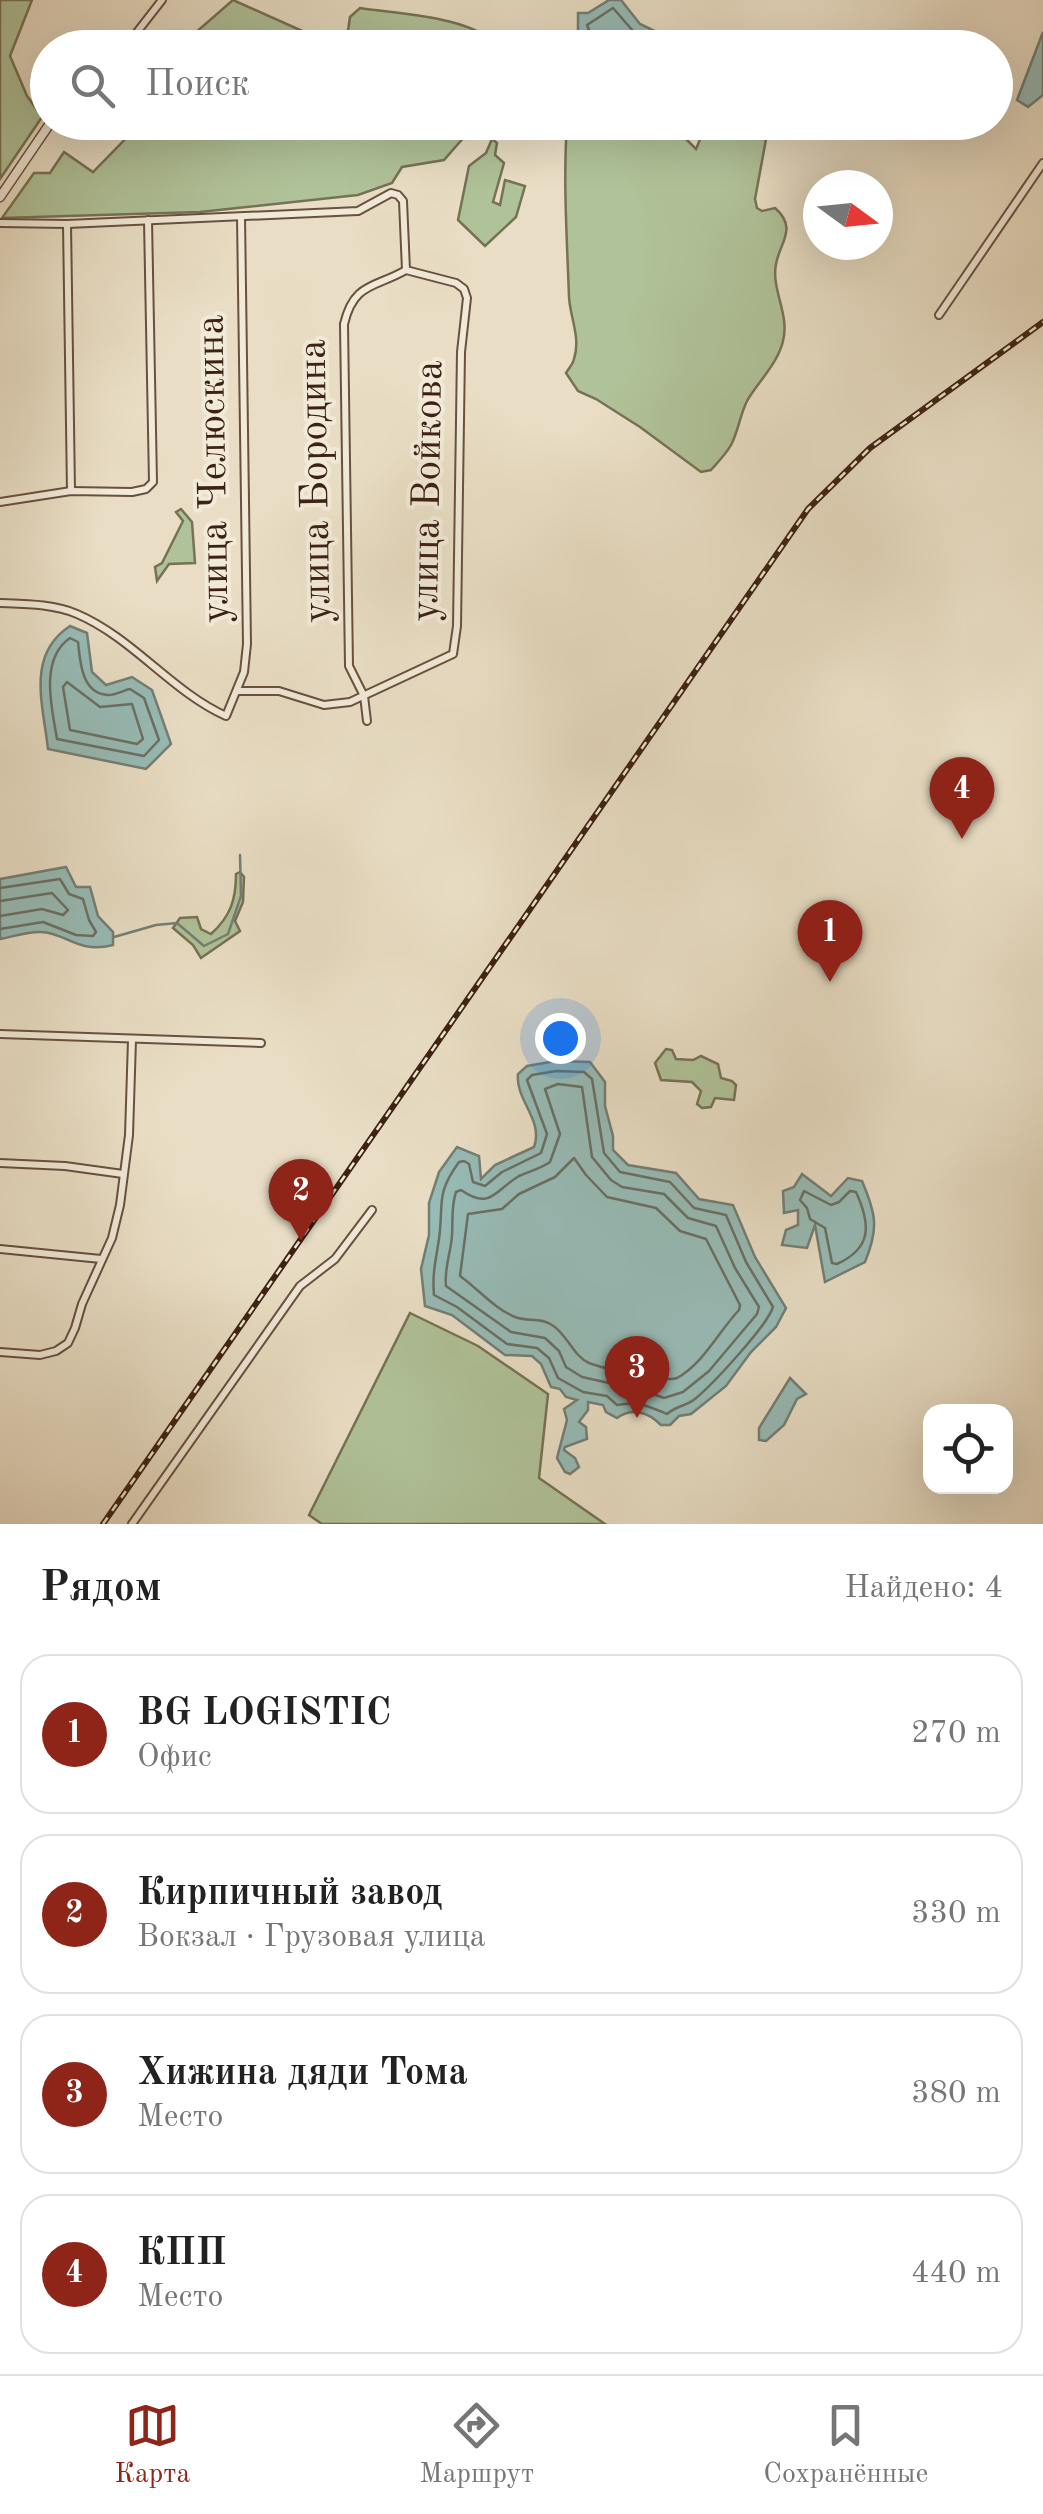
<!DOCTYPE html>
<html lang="ru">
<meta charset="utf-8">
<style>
:root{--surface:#fff;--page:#f6f6f6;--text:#222;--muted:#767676;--line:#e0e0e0;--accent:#8f2418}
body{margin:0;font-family:"Old Standard TT",serif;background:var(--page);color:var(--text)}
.controls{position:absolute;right:30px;bottom:30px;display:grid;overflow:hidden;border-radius:20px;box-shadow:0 10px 40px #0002}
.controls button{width:90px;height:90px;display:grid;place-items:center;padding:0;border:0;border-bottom:2px solid var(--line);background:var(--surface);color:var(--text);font:50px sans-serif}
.compass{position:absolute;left:803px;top:170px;width:90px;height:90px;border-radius:50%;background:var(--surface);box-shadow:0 10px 40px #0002;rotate:105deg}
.you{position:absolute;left:560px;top:1038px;width:35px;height:35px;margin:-25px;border:8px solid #fff;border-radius:50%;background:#1a73e8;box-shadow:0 0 0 15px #1a73e833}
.badge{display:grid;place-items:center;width:65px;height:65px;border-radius:50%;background:var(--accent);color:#fff;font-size:32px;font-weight:700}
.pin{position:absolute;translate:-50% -82px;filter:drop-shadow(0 2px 5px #0008)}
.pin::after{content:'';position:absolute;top:52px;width:35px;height:30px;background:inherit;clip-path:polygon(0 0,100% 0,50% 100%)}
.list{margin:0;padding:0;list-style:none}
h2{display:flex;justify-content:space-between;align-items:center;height:130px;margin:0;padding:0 40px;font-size:42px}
h2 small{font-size:32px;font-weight:400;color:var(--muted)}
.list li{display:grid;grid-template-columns:65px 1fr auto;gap:30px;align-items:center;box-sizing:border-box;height:160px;margin:0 20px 20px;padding:0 20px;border:2px solid var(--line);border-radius:30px}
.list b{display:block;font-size:38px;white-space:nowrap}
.list p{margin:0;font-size:32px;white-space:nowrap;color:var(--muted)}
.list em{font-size:32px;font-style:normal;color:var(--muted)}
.icon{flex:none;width:55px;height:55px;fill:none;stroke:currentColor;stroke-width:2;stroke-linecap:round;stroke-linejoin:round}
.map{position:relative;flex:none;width:1043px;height:1524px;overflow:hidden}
.search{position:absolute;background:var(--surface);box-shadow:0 10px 40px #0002;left:30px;right:30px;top:30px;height:110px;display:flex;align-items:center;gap:25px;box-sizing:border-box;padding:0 35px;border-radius:55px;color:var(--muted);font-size:38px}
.sheet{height:850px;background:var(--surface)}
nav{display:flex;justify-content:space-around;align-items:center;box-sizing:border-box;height:140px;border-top:2px solid var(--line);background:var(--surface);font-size:28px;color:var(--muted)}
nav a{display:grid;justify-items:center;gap:5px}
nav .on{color:var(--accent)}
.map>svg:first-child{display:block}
</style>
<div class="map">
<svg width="1043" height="1524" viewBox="0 0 1043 1524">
<rect width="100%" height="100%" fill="#e9dec5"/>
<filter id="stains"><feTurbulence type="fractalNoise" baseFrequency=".002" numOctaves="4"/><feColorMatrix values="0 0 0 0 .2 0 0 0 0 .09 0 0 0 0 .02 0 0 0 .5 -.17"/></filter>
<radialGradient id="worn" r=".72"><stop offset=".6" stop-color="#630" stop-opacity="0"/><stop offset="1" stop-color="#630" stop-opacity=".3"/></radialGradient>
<g fill="#b0c299" stroke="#767256" stroke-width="2.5">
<polygon points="0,0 32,0 10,56 27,96 42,117 0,179"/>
<polygon points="233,0 338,47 179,47"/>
<path d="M360 8C398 14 473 16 499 47H387L348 31 350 17Z"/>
<polygon points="480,122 485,126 465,136 444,160 402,167 392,183 358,195 200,212 2,218 34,173 50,173 64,152 93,172 136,128 132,123"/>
<path d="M567 123H622L632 133 681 134 696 149 707 123H769L755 199 757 208 762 211 775 208C798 228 780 242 776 264 771 290 790 314 783 341 778 363 758 382 747 401 740 415 738 432 731 445 726 454 718 462 711 470L701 472 640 427 596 399 578 391 566 373C569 368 573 364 574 359 581 338 570 317 569 297 567 239 563 181 567 123Z"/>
<polygon points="492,139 497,143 495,155 504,163 493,202 500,205 505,180 525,186 516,217 485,246 458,220 469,166 486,153"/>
<polygon points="181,509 192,522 195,563 169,564 157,581 155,567 162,563 183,521 176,512"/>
<path d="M240 872 244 877 243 902 235 921 240 931 201 958 193 945 173 928 180 918 197 917 201 929 211 934C231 916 236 899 236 874Z"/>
<polygon points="666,1049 672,1050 676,1059 693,1060 701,1056 718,1064 721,1078 732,1081 736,1085 734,1100 715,1098 711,1107 702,1108 697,1104 701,1091 692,1082 661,1080 655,1063"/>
<polygon points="410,1313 478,1346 548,1394 539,1478 605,1524 322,1524 309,1515"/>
</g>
<g fill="#97bcb7" stroke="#737e75" stroke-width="2.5">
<path d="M609 0H621L640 24 669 38 672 47C655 48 639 48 624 44 606 39 602 52 578 39V13H588Z"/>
<polygon points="1043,32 1043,95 1028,107 1017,100"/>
<path d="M70 626 87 633 92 672 106 685 132 677 152 690 171 744 146 769 48 749C43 704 26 655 70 626Z"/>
<path d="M66 867 76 887H90L98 916 113 932V945C77 954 67 933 41 932 28 931 13 937 0 939V879Z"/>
<path d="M556 1061 590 1062 605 1082V1106L613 1136V1150L628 1165 676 1173 699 1199 733 1205 755 1257 786 1308 776 1327 751 1352 726 1386 691 1414 679 1416 670 1425H661C648 1412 632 1407 617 1418L606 1412 603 1405 588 1402V1410L579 1422 586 1427 587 1439 565 1447 564 1450 575 1458 579 1467 570 1474 565 1472 557 1458 567 1420 564 1409 577 1400 566 1397 560 1389 551 1387 541 1364 532 1356 505 1355 452 1315 425 1306 421 1269 429 1235V1203L439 1172 457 1147 479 1156 481 1179 495 1165 534 1147C544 1120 515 1100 518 1074L527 1066Z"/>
<path d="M802 1174 831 1196 848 1178 862 1181C876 1214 879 1228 865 1262L825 1282 815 1225 807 1248 782 1245 786 1230 798 1225V1210L784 1213 783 1191 794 1187Z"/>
<polygon points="790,1378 806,1394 797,1399 784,1425 766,1441 759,1440 759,1428"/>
</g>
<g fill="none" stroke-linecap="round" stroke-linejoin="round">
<g stroke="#6a6f64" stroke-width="2.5">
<polyline points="596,48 587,25 613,8 633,31 652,39 662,48"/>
<path d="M70 638 78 642C80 660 81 693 107 695 114 696 124 690 130 689L144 698 159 740 144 756 57 739C52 709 39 659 70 638Z"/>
<polygon points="67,682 100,707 132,704 143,739 137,744 70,730 63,687"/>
<polyline points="0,888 60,879 69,894 83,899 89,920 96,932 93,936 76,935 43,922 0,929"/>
<polyline points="0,901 52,893 68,910 63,915 42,909 0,916"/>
<path d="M556 1071 584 1072 592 1079 604 1153 620 1172 670 1182 694 1208 726 1215 746 1262 773 1307C767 1326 713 1384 695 1399 686 1406 676 1406 667 1414 648 1406 638 1401 617 1405L607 1396 583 1392 558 1378 549 1358 537 1348 507 1344 457 1307 434 1295C432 1274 436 1259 439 1239 444 1203 435 1195 459 1162L464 1161 469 1164 473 1182 485 1186 502 1172 541 1153 547 1134 527 1080 532 1075Z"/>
<path d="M558 1084 582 1087 592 1157 611 1180 622 1187 664 1194 688 1218 716 1226 735 1268 759 1307 757 1314 709 1371 683 1392 664 1398 639 1389 621 1391 609 1383 582 1377 566 1367 559 1351 545 1338 511 1332 446 1286C444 1267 451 1253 452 1235 453 1219 451 1207 456 1192L461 1190C491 1211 495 1190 519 1176 530 1171 540 1169 550 1162L560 1134 545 1089Z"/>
<path d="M574 1158 586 1175 607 1197 656 1208 680 1231 706 1239 740 1305 739 1310C719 1331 703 1364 677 1378 666 1383 602 1368 589 1363 573 1356 567 1334 552 1325 540 1317 527 1322 515 1317 495 1309 477 1288 460 1276L468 1214 502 1209 519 1194 555 1177Z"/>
<path d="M804 1191 831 1205 839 1202 850 1191 856 1192C871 1225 872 1248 837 1264L832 1263 825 1228 810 1219 807 1208 800 1200Z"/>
</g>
<polyline stroke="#737e75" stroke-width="2.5" points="114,937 156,925 177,923 204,946 228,934 241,896 240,855"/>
<g stroke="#68513f" stroke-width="10">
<g id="minor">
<polyline points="120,48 134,36 162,0"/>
<polyline points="0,223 67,224 358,211 391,193 398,195 403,201 406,270 456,283 464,289 467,298 461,352 457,626 453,654 350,702 324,705 279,691 238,691"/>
<polyline points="67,224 71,491"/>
<polyline points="939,315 1043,163"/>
<polyline points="0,502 71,491 132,492 146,489 153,482 148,220"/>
<path d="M0 603C25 604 54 604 77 614 133 638 171 691 226 716L244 672 247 644 241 217"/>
<path d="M367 721 364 696 349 666 344 324C354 282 375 288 406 270"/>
<polyline points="0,1034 261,1043"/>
<polyline points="0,1163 65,1166 123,1174"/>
<polyline points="0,1249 101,1259"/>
<polyline points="0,1352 40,1355 56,1351 68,1343 75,1328 82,1304 112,1238 120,1205 129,1135 132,1040"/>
<polyline points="132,1524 300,1286 335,1259 372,1210"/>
</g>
</g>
<g stroke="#68513f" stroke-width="11">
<polyline id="tertiary" points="0,197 51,122"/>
</g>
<use href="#minor" stroke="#f1ead9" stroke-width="6"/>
<use href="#tertiary" stroke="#f1ead9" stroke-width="8"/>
<g stroke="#3d2212" stroke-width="6">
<polyline id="rail" points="103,1524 808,509 870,448 1043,322"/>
</g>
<use href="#rail" stroke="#f1ead9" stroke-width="2.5" stroke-dasharray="8" stroke-linecap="butt"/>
</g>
<g text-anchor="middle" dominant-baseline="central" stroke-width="8" stroke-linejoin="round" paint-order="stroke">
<g font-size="40" fill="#3d2212" stroke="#f1ead9">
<text transform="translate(215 469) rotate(-91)">улица Челюскина</text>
<text transform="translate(317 481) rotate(-91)">улица Бородина</text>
<text transform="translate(429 491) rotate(-89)">улица Войкова</text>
</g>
</g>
<rect width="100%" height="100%" filter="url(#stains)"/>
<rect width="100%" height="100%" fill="url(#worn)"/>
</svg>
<div class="controls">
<button><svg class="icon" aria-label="locate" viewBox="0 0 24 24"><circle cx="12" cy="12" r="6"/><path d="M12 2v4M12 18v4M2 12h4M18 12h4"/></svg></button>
</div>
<svg class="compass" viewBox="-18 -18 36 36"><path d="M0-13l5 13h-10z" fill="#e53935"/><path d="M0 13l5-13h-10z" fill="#767676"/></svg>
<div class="you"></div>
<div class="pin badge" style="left:830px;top:982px">1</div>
<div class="pin badge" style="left:301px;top:1241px">2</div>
<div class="pin badge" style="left:637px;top:1418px">3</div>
<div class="pin badge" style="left:962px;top:839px">4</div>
<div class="search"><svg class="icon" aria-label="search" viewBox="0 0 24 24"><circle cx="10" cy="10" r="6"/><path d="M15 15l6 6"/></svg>Поиск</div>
</div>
<section class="sheet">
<h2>Рядом<small>Найдено: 4</small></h2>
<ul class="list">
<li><span class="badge">1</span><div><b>BG LOGISTIC</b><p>Офис</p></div><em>270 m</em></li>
<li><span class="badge">2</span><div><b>Кирпичный завод</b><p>Вокзал · Грузовая улица</p></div><em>330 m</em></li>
<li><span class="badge">3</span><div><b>Хижина дяди Тома</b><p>Место</p></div><em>380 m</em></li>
<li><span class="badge">4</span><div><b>КПП</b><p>Место</p></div><em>440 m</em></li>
</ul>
</section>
<nav>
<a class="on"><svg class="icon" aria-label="map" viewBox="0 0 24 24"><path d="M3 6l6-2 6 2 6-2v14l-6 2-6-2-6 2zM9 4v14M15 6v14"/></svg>Карта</a>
<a><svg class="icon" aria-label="directions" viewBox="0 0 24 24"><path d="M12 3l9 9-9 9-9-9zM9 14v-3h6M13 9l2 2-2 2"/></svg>Маршрут</a>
<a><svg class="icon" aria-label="saved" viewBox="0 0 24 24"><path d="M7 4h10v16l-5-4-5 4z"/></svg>Сохранённые</a>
</nav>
